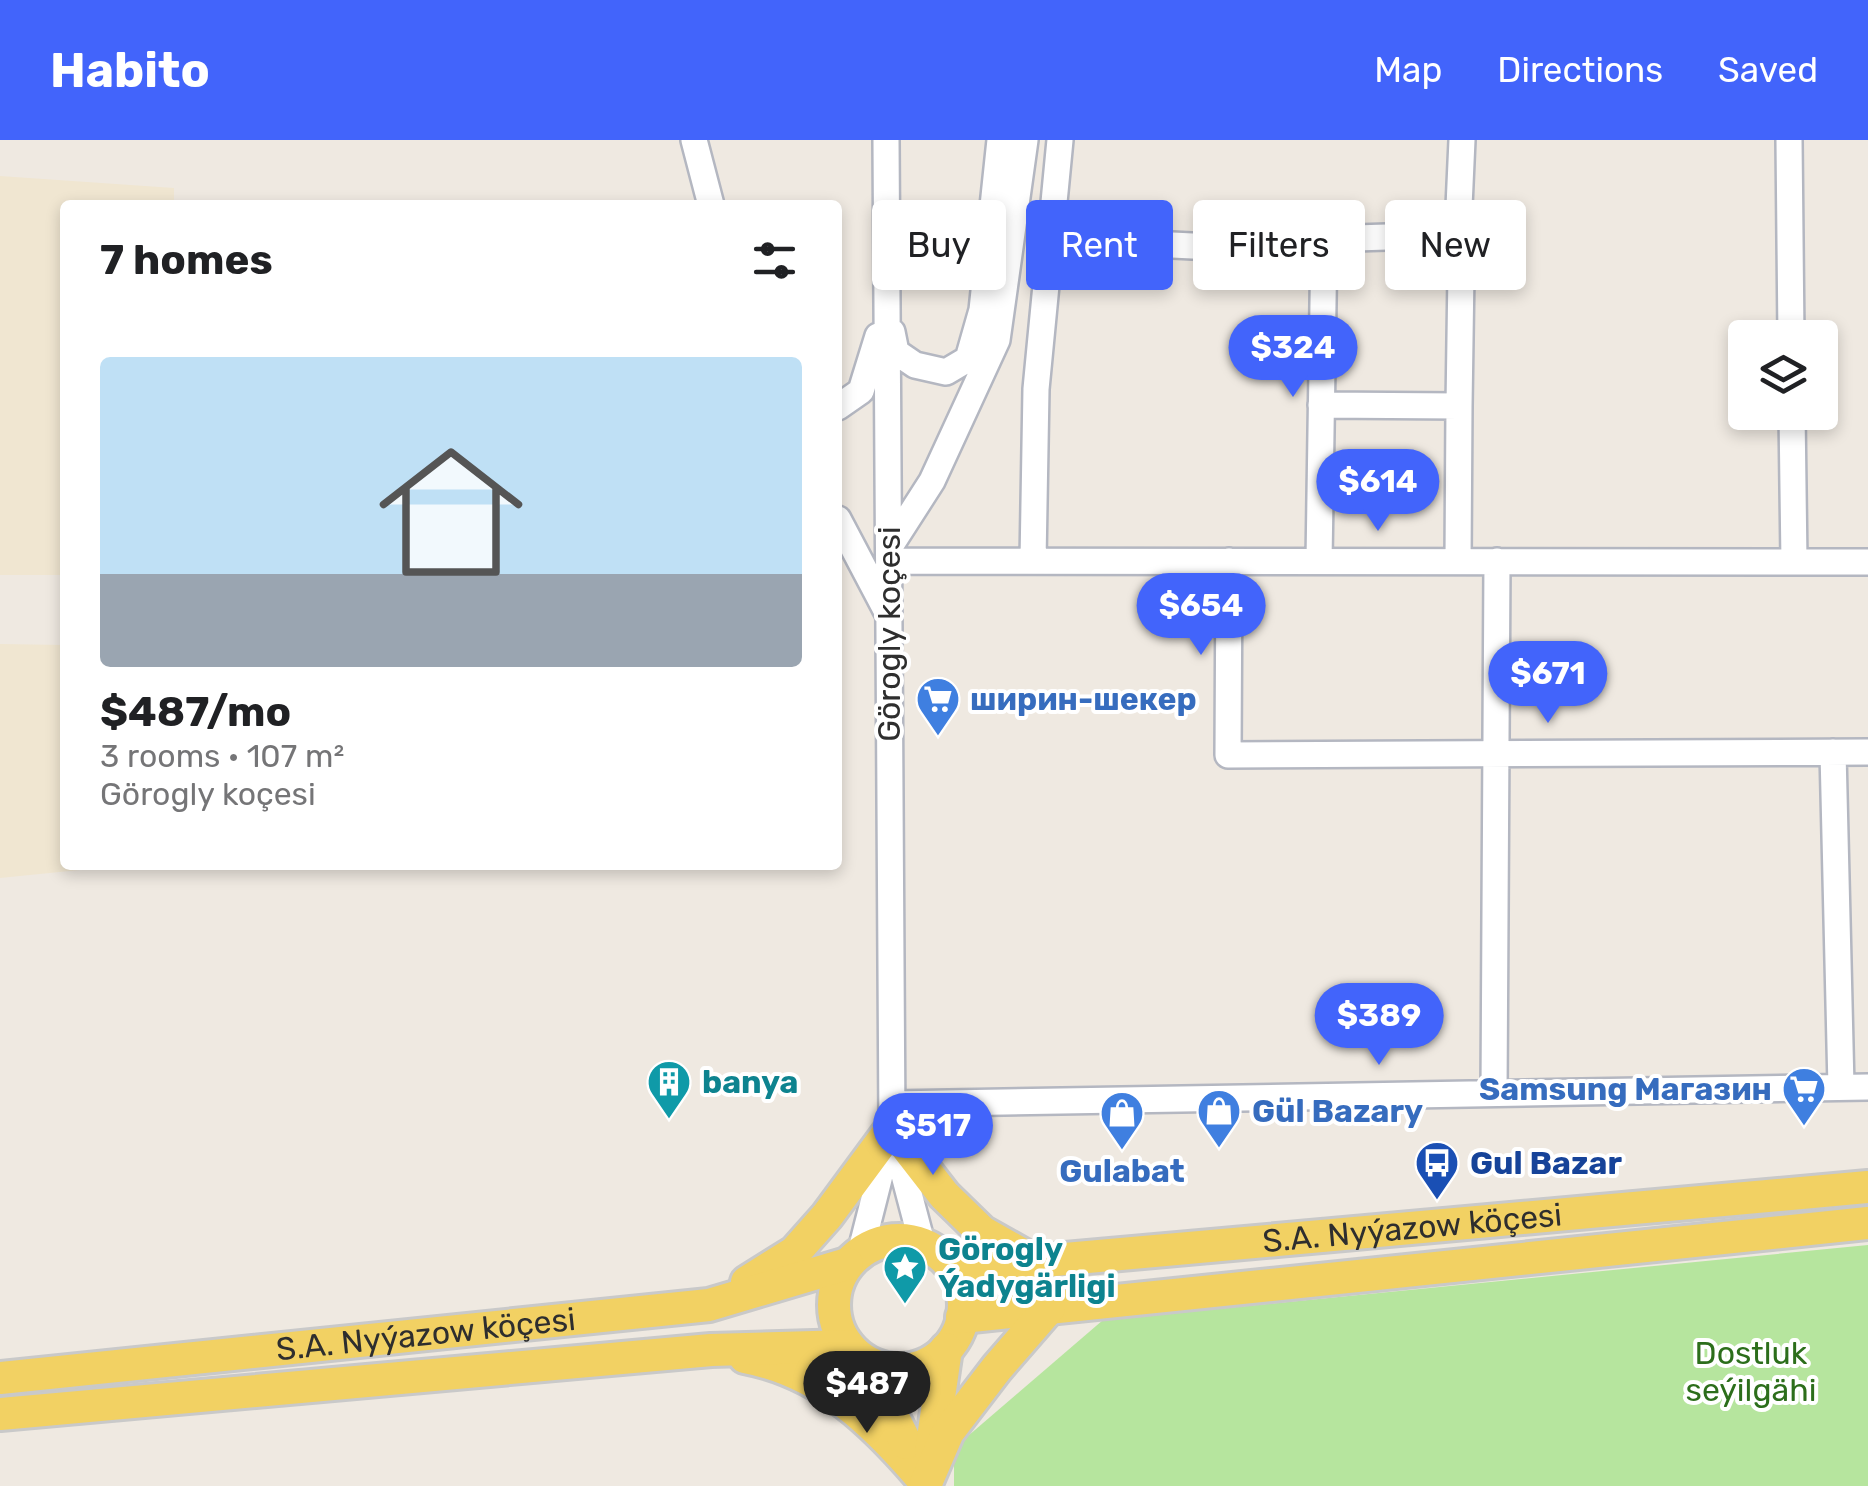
<!DOCTYPE html>
<meta charset="utf-8">
<style>
body{margin:0;font-family:Rubik,sans-serif;background:#f6f6f6;color:#202124;height:100vh;display:flex;flex-direction:column;font-size:38px;white-space:nowrap}
*{box-sizing:border-box;margin:0}
p{font-size:32px;color:#757577}
.icon{flex:none;width:55px;height:55px;fill:none;stroke:currentColor;stroke-width:2;stroke-linecap:round;stroke-linejoin:round}
.map{position:relative;flex:1;overflow:hidden}
.side{position:absolute;left:60px;top:60px;width:782px;height:670px;display:flex;flex-direction:column;background:#fff;border-radius:10px;box-shadow:0 5px 15px #0003}
.side>*{flex:none}
.top-card{position:absolute;left:872px;top:60px;width:845px;height:90px;display:flex;gap:20px}
.controls{position:absolute;left:1728px;top:180px;display:grid;gap:20px}
.controls a{display:grid;place-items:center;width:110px;height:110px;border-radius:10px;background:#fff;box-shadow:0 5px 15px #0003;font-size:50px}
.price{position:absolute;translate:-50% -85px;padding:0 22px;border-radius:35px;background:#4264fb;color:#fff;font-size:32px;line-height:65px;filter:drop-shadow(0 2px 5px #0008)}
.price::after{content:'';position:absolute;left:50%;top:60px;width:30px;height:22px;margin-left:-15px;background:inherit;clip-path:polygon(0 0,100% 0,50% 100%)}
.price.current{background:#222;color:#fff}
ul{padding:0;list-style:none}
li{display:grid;align-content:center;gap:20px;height:530px;padding:0 40px}
li span{display:grid;place-items:center;height:310px;border-radius:10px;color:#555}
li>.icon{margin-inline-start:auto}
span .icon{width:180px;height:180px;fill:#fffc;stroke-width:1}
li b{font-size:42px}
h2{display:flex;justify-content:space-between;align-items:center;height:120px;padding:0 40px;font-size:42px}
.chip{padding:0 35px;border-radius:10px;background:#fff;box-shadow:0 5px 15px #0003;font-size:35px;line-height:90px}
.chip.current{background:#4264fb;color:#fff}
header{display:flex;align-items:center;gap:60px;box-sizing:border-box;height:140px;padding:0 50px;background:#4264fb;color:#fff}
header strong{font-size:48px}
nav{display:flex;gap:55px;margin-inline-start:auto;font-size:35px}
.map>svg:first-child{display:block}
.education{fill:#f0e6d1}
.green{fill:#b6e59e}
.lines{fill:none;stroke-linecap:round;stroke-linejoin:round}
.minor-casing{stroke:#b4b7c1;stroke-width:30}
.major-casing{stroke:#c9c9c9;stroke-width:38}
.minor{stroke:#fff;stroke-width:25}
.major{stroke:#f2d163;stroke-width:32}
.labels{text-anchor:middle;dominant-baseline:central;stroke-width:8;stroke-linejoin:round;paint-order:stroke}
.street-label{font-size:32px;fill:#2e2e2e;stroke:#fff}
.shop-label{font-size:32px;font-weight:bold;fill:#366cbe;stroke:#fff;text-anchor:start}
.culture-label{font-size:32px;font-weight:bold;fill:#0d838f;stroke:#fff;text-anchor:start}
.transit-label{font-size:32px;font-weight:bold;fill:#164399;stroke:#fff;text-anchor:start}
.park-label{font-size:32px;fill:#2c6e1b;stroke:#fff}
</style>
<header>
<strong>Habito</strong>
<nav><a>Map</a><a>Directions</a><a>Saved</a></nav>
</header>
<div class="map">
<svg width="1868" height="1346" viewBox="0 0 1868 1346">
<rect width="100%" height="100%" fill="#efe9e1"/>
<path class="education" d="M0,36l174,12v17h-109v370h-65z
M0,504l65,1v220h64l-129,13z"/>
<path class="green" d="M1868,1105v241h-914v-38l149,-128z"/>
<g class="lines">
<defs>
<path id="minor" d="M694,0l17,65
M1789,0l2,198
M1443,95l18,37 -2,134
M1053,99l219,11 52,-11 126,-4 8,-6 4,-89
M892,192l4,20 19,13 31,7 22,-13 14,-49 18,-170
M1321,265l138,1 -1,155
M838,267l23,-16 17,-55
M1792,272l2,150
M838,379l49,93
M889,408l43,-67 65,-141 28,-200
M889,421l979,1
M1033,421l3,-172 24,-249
M1229,421l-1,194 640,-3
M1319,421l5,-322
M1833,612l8,335
M1494,953l3,-532
M892,964l976,-17
M894,997l28,106
M861,1110l31,-122 -6,-988"/>
<g id="major">
<circle cx="899" cy="1165" r="65"/>
<path id="s1" d="M954,1129l914,-82"/>
<path d="M747,1142l48,-30 32,-36 65,-88 52,67 38,37 55,31"/>
<path d="M962,1177l906,-94"/>
<path d="M745,1217c79,15 131,67 181,126"/>
<path d="M864,1221l42,82"/>
<path id="s2" d="M0,1238l709,-73 138,-41"/>
<path d="M0,1274l711,-64 137,-4"/>
<path d="M931,1312l15,-103"/>
<path d="M926,1343l22,-51 49,-64 52,-60"/>
</g>
</defs>
<use href="#minor" class="minor-casing"/>
<use href="#major" class="major-casing"/>
<use href="#minor" class="minor"/>
<use href="#major" class="major"/>
</g>
<defs>
<symbol id="supermarket-pin" viewBox="-11 -11 22 30"><path d="M0 17L-7.5 6A9.5 9.5 0 1 1 7.5 6Z" fill="#3f7fe0" stroke="#fff"/><path d="M-6-5.5h2.5l.6 2H6L4.5 2H-2.5L-4.4-4H-6ZM-1.5 3.2a1.3 1.3 0 1 0 .1 0ZM3 3.2a1.3 1.3 0 1 0 .1 0Z" fill="#fff"/></symbol>
<symbol id="building-pin" viewBox="-11 -11 22 30"><path d="M0 17L-7.5 6A9.5 9.5 0 1 1 7.5 6Z" fill="#0f9aa8" stroke="#fff"/><path d="M-4-6H4V6H1V3H-1V6H-4ZM-2.5-4.3h1.7v1.8h-1.7ZM.8-4.3h1.7v1.8H.8ZM-2.5-1h1.7V.8h-1.7ZM.8-1h1.7V.8H.8Z" fill="#fff"/></symbol>
<symbol id="shop-pin" viewBox="-11 -11 22 30"><path d="M0 17L-7.5 6A9.5 9.5 0 1 1 7.5 6Z" fill="#3f7fe0" stroke="#fff"/><path d="M-5-2.5h2.3a2.7 3.5 0 0 1 5.4 0H5L5.5 6h-11ZM-1.5-2.5h3a1.5 2.3 0 0 0-3 0Z" fill="#fff"/></symbol>
<symbol id="bus-pin" viewBox="-11 -11 22 30"><path d="M0 17L-7.5 6A9.5 9.5 0 1 1 7.5 6Z" fill="#1a4fb4" stroke="#fff"/><path d="M-5-6H5V4H4V6H2V4H-2V6H-4V4H-5ZM-3.5-4V0h7V-4ZM-3.5 1.2v1.5H-2V1.2ZM2 1.2v1.5H3.5V1.2Z" fill="#fff"/></symbol>
<symbol id="sight-pin" viewBox="-11 -11 22 30"><path d="M0 17L-7.5 6A9.5 9.5 0 1 1 7.5 6Z" fill="#0f9aa8" stroke="#fff"/><path d="M0-6L1.8-2.2L6-1.7L2.9 1.2L3.7 5.4L0 3.3L-3.7 5.4L-2.9 1.2L-6-1.7L-1.8-2.2Z" fill="#fff"/></symbol>
</defs>
<g fill-rule="evenodd">
<use href="#supermarket-pin" x="913" y="534" width="50" height="68"/>
<use href="#building-pin" x="644" y="917" width="50" height="68"/>
<use href="#supermarket-pin" x="1779" y="924" width="50" height="68"/>
<use href="#shop-pin" x="1194" y="946" width="50" height="68"/>
<use href="#shop-pin" x="1097" y="948" width="50" height="68"/>
<use href="#bus-pin" x="1412" y="998" width="50" height="68"/>
<use href="#sight-pin" x="880" y="1102" width="50" height="68"/>
</g>
<g class="labels">
<g class="street-label">
<text transform="translate(889 494) rotate(-90)">Görogly koçesi</text>
<text stroke="none"><textPath href="#s1" startOffset="460">S.A. Nyýazow köçesi</textPath></text>
<text stroke="none"><textPath href="#s2" startOffset="428">S.A. Nyýazow köçesi</textPath></text>
</g>
<g class="shop-label">
<text x="970" y="559">ширин-шекер</text>
<text x="1772" y="949" text-anchor="end">Samsung Магазин</text>
<text x="1252" y="971">Gül Bazary</text>
<text x="1122" y="1031" text-anchor="middle">Gulabat</text>
</g>
<g class="culture-label">
<text x="702" y="942">banya</text>
<text x="938" y="1109">Görogly<tspan x="938" dy="37">Ýadygärligi</tspan></text>
</g>
<g class="transit-label">
<text x="1470" y="1023">Gul Bazar</text>
</g>
<g class="park-label">
<text x="1751" y="1213">Dostluk<tspan x="1751" dy="37">seýilgähi</tspan></text>
</g>
</g>
</svg>
<div class="controls">
<a><svg class="icon" aria-label="layers" viewBox="0 0 24 24"><path d="M12 4l9 5-9 5-9-5zM3 14l9 5 9-5"/></svg></a>
</div>
<b class="price" style="left:1293px;top:260px">$324</b>
<b class="price" style="left:1378px;top:394px">$614</b>
<b class="price" style="left:1201px;top:518px">$654</b>
<b class="price" style="left:1548px;top:586px">$671</b>
<b class="price" style="left:1379px;top:928px">$389</b>
<b class="price" style="left:933px;top:1038px">$517</b>
<b class="price current" style="left:867px;top:1296px">$487</b>
<div class="top-card">
<a class="chip">Buy</a>
<a class="chip current">Rent</a>
<a class="chip">Filters</a>
<a class="chip">New</a>
</div>
<section class="side">
<h2>7 homes<svg class="icon" aria-label="filters" viewBox="0 0 24 24"><path d="M4 7h16M4 17h16"/><circle cx="9" cy="7" r="2"/><circle cx="15" cy="17" r="2"/></svg></h2>
<ul>
<li><span style="background:linear-gradient(#bfe0f5 70%,#9aa5b1 0)"><svg class="icon" aria-label="home" viewBox="0 0 24 24"><path d="M3 11l9-7 9 7M6 9v11h12V9"/></svg></span><div><b>$487/mo</b><p>3 rooms · 107 m²</p><p>Görogly koçesi</p></div></li>
</ul>
</section>
</div>
